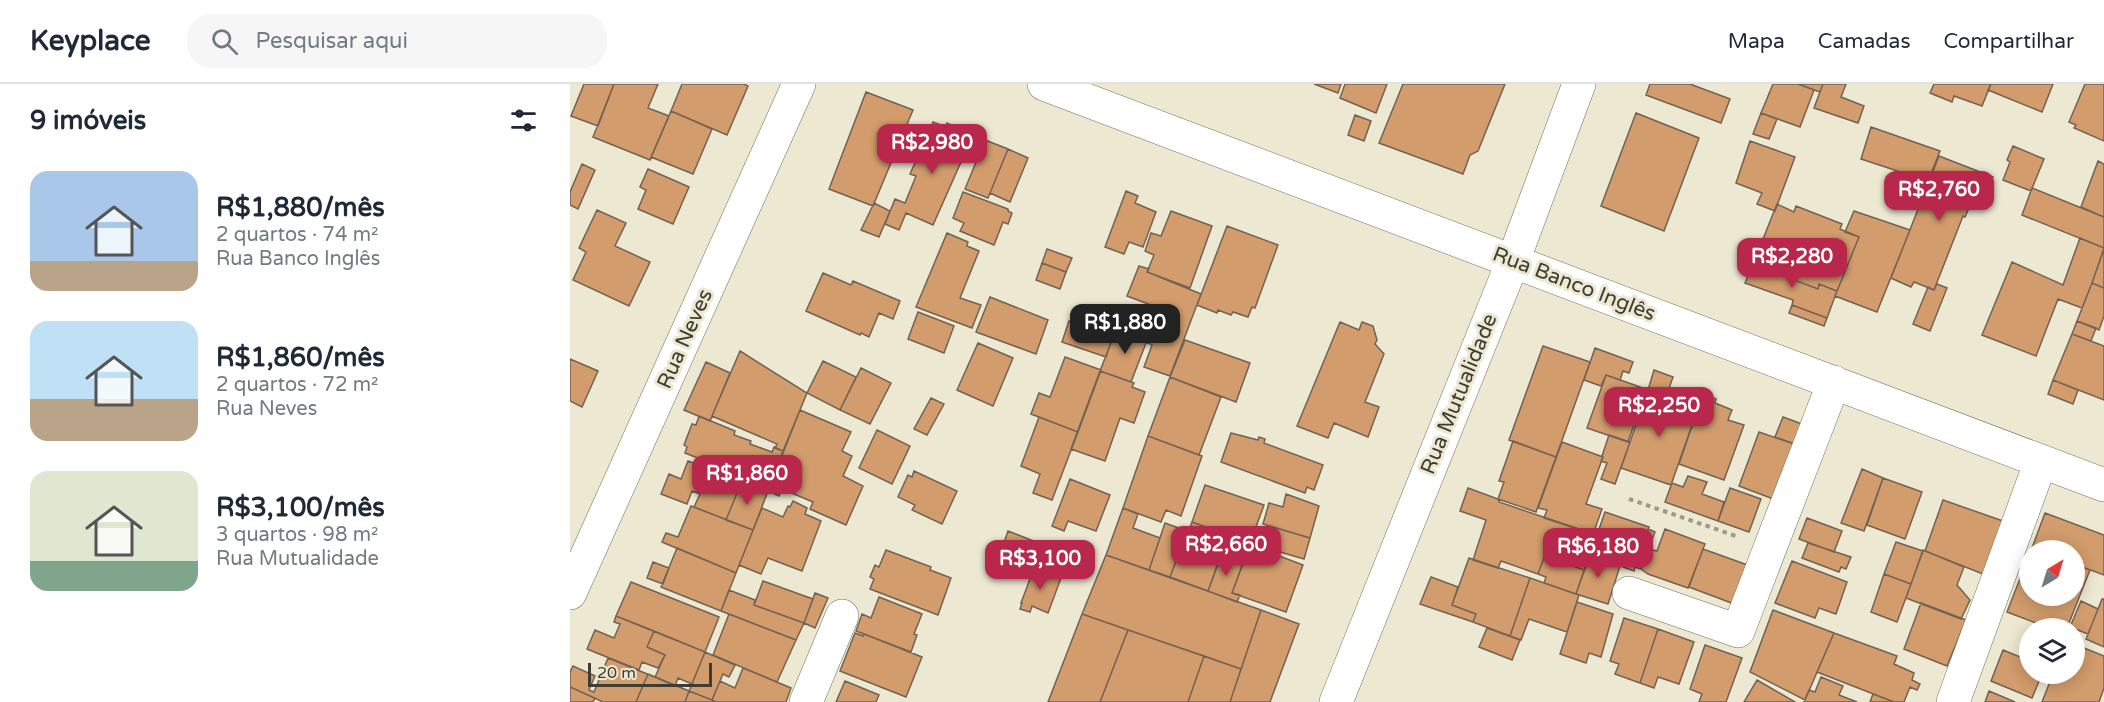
<!DOCTYPE html>
<html lang="pt">
<meta charset="utf-8">
<style>
body{margin:0;font-family:"Varela Round",sans-serif;background:#f6f6f7;color:#1f2937;height:100vh;display:flex;flex-direction:column;font-size:22px;white-space:nowrap}
*{box-sizing:border-box;margin:0}
p{font-size:20px;color:#747a83}
.icon{flex:none;width:33px;height:33px;fill:none;stroke:currentColor;stroke-width:2;stroke-linecap:round;stroke-linejoin:round}
.map{position:relative;flex:1;overflow:hidden}
.details{display:flex;flex-direction:column;background:#fff;width:570px}
.details>*{flex:none}
.needle{width:39px;rotate:38deg}
.controls{position:absolute;left:1449px;top:456px;display:grid;gap:12px}
.controls a{display:grid;place-items:center;width:66px;height:66px;border-radius:50%;background:#fff;box-shadow:0 3px 15px #0003;font-size:30px}
.scale{position:absolute;left:18px;bottom:15px;width:124px;box-sizing:border-box;padding-left:6px;border:3px solid #3e3c33;border-top:0;font-size:16px;line-height:21px;white-space:nowrap;color:#3e3c33;-webkit-text-stroke:4px #ece8d1;paint-order:stroke}
.price{position:absolute;translate:-50% -51px;padding:0 14px;border-radius:12px;background:#b9284c;color:#fff;font-size:20px;line-height:39px;filter:drop-shadow(0 2px 3px #0008)}
.price::after{content:'';position:absolute;left:50%;top:36px;width:18px;height:14px;margin-left:-9px;background:inherit;clip-path:polygon(0 0,100% 0,50% 100%)}
.price.active{background:#222;color:#fff}
ul{padding:0;list-style:none}
li{display:flex;align-items:center;gap:18px;height:150px;padding:0 30px}
li span{display:grid;place-items:center;flex:none;width:168px;height:120px;border-radius:18px;color:#555}
li>.icon{margin-inline-start:auto}
span .icon{width:72px;height:72px;fill:#fffc;stroke-width:1}
li b{font-size:26px}
h2{display:flex;justify-content:space-between;align-items:center;height:72px;padding:0 30px;font-size:26px}
header{display:flex;align-items:center;gap:36px;box-sizing:border-box;height:84px;padding:0 30px;background:#fff;border-bottom:2px solid #e0e1e3}
header strong{font-size:28px}
nav{display:flex;gap:33px;margin-inline-start:auto;font-size:21px}
.search{width:420px;height:54px;background:#f6f6f7;display:flex;align-items:center;gap:15px;box-sizing:border-box;padding:0 21px;border-radius:24px;color:#747a83;font-size:22px}
main{display:flex;flex:1;min-height:0}
.map>svg:first-child{display:block}
.building{fill:#d29c6c;stroke:#736254;stroke-width:1.5}
.lines{fill:none;stroke-linecap:round;stroke-linejoin:round}
.minor-casing{stroke:#74705c;stroke-width:34}
.path{stroke:#9d9a89;stroke-width:4;stroke-dasharray:4.5 4.5;stroke-linecap:butt}
.minor{stroke:#fff;stroke-width:33}
.labels{text-anchor:middle;dominant-baseline:central;stroke-width:6;stroke-linejoin:round;paint-order:stroke}
.street-label{font-size:21px;fill:#3e3c33;stroke:#ece8d1}
</style>
<header>
<strong>Keyplace</strong>
<div class="search"><svg class="icon" aria-label="search" viewBox="0 0 24 24"><circle cx="10" cy="10" r="6"/><path d="M15 15l6 6"/></svg>Pesquisar aqui</div>
<nav><a>Mapa</a><a>Camadas</a><a>Compartilhar</a></nav>
</header>
<main>
<section class="details">
<h2>9 imóveis<svg class="icon" aria-label="filters" viewBox="0 0 24 24"><path d="M4 7h16M4 17h16"/><circle cx="9" cy="7" r="2"/><circle cx="15" cy="17" r="2"/></svg></h2>
<ul>
<li><span style="background:linear-gradient(#a9c7e8 75%,#b9a48a 0)"><svg class="icon" aria-label="home" viewBox="0 0 24 24"><path d="M3 11l9-7 9 7M6 9v11h12V9"/></svg></span><div><b>R$1,880/mês</b><p>2 quartos · 74 m²</p><p>Rua Banco Inglês</p></div></li>
<li><span style="background:linear-gradient(#bfe0f5 65%,#b9a48a 0)"><svg class="icon" aria-label="home" viewBox="0 0 24 24"><path d="M3 11l9-7 9 7M6 9v11h12V9"/></svg></span><div><b>R$1,860/mês</b><p>2 quartos · 72 m²</p><p>Rua Neves</p></div></li>
<li><span style="background:linear-gradient(#dfe7d0 75%,#7fa58c 0)"><svg class="icon" aria-label="home" viewBox="0 0 24 24"><path d="M3 11l9-7 9 7M6 9v11h12V9"/></svg></span><div><b>R$3,100/mês</b><p>3 quartos · 98 m²</p><p>Rua Mutualidade</p></div></li>
</ul>
</section>
<div class="map">
<svg width="1534" height="618" viewBox="0 0 1534 618">
<rect width="100%" height="100%" fill="#ece8d1"/>
<path class="building" d="M14,0h30l-16,42 -27,-10z
M44,0h44l-10,24 21,8 -19,44 -57,-23z
M112,0h62l4,2 -21,49 -56,-24z
M744,0h27l-3,9z
M775,0h42l-11,29 -36,-15z
M833,0h102l-27,67 -8,4 -7,19 -84,-31z
M1080,0h40l40,15 -9,24 -75,-28z
M1203,0h25l16,6 -14,37 -39,-14z
M1228,0h25l-3,8z
M1253,0h23l-5,13 23,9 -6,17 -44,-15z
M1364,0h57l-9,22 -28,-10 -2,6 -22,-9z
M1421,0h62l-11,28 -54,-22z
M1515,0h19v57l-30,-13 2,-3 -7,-3z
M296,8l47,18 -40,96 -44,-17z
M101,27l41,18 -19,45 -42,-17z
M1066,29l63,25 -35,93 -63,-25z
M1191,29l16,6 -8,20 -16,-5z
M785,31l16,6 -7,20 -16,-6z
M363,38l13,5 1,-4 26,12 -40,90 -27,-12 -7,17 -14,-6 10,-25 10,4 11,-27 -6,-2z
M1301,43l69,24 -12,30 -67,-22z
M415,56l23,9 -20,49 -23,-9z
M1180,57l45,16 -20,54 -18,-7 5,-11 -26,-10z
M1443,62l31,13 -13,32 -28,-11 7,-18 -3,-2z
M438,65l20,9 -18,44 -20,-9z
M1369,72l54,21 -11,28 -10,-4 -7,16 -2,-1 -29,74 -20,-8 -3,5 -20,-9z
M1528,77l6,3v53l-23,-10z
M12,80l13,6 -17,39 -8,-4v-13z
M78,85l41,18 -16,37 -35,-15 8,-19 -6,-3z
M1462,104l72,29v31l-82,-33z
M556,107l12,5 -3,7 21,9 -13,35 -14,-5 -5,12 -19,-7z
M393,108l45,17v2l4,2 -4,11 -5,-2 -9,23 -34,-14 4,-8 -11,-5z
M304,119l16,8 -11,26 -18,-7z
M1207,120l17,8 2,-6 46,18 -2,5 19,8 -22,54 -18,-7 -1,5 -47,-18 2,-5 -18,-7z
M27,126l29,13 -11,23 35,16 -21,44 -56,-26 13,-28 -7,-4z
M601,127l41,15 -22,62 -43,-16 7,-17 -9,-4 6,-18 10,3z
M1284,127l56,19 -33,82 -42,-16 24,-59 -14,-5z
M657,142l51,19 -23,63 -3,-1 -4,10 -15,-5 -2,3 -13,-5 -1,3 -20,-8z
M377,149l21,9 -1,4 12,5 -19,47 21,7 -9,23 -56,-21z
M1510,154l24,10 -12,35 -10,25 -24,-9 -22,57 -54,-21 30,-73 51,23z
M477,165l25,9 -6,14 -24,-9z
M1534,165v39l-12,-5z
M1185,175l18,7 -2,5 47,18 1,-5 18,7 -10,27 -35,-13 1,-5 -48,-17z
M472,179l24,9 -6,17 -24,-9z
M569,182l10,3 -2,3 54,22 -31,82 -26,-9 8,-22 -6,-3 13,-34 -32,-12z
M253,189l28,12 2,-4 47,20 -7,18 -14,-6 -10,24 -8,-4 -1,2 -54,-24z
M1522,199l12,5v28l-5,14 -22,-9z
M1367,200l10,4 -17,43 -17,-7 15,-37 6,3z
M420,213l58,23 -12,34 -60,-22z
M1222,221l35,13 -3,8 -35,-13z
M348,228l36,14 -10,27 -36,-14z
M499,237l44,15 -7,21 -44,-15z
M1507,237l19,7 -5,13 -19,-7z
M770,238l19,8 3,-8 11,4 4,14 -2,4 9,10 -19,48 14,5 -11,30 -34,-14 -6,15 -31,-12z
M568,242l13,4 -20,52 -31,-11 14,-36 18,7z
M1502,250l32,12v54l-51,-20z
M615,256l65,23 -14,39 -66,-25z
M408,259l35,15 -20,48 -36,-16z
M973,262l47,16 -34,95 -47,-17z
M1025,264l38,14 -4,11 -6,-2 -3,9 -14,-5 -5,11 -17,-6z
M170,267l67,42 -24,58 -8,-3 2,-4 -65,-28z
M495,273l36,13 -23,62 -47,-18 8,-21 11,4z
M0,275l28,12 -16,36 -12,-6z
M253,277l33,16 -16,33 -33,-17z
M136,278l24,11 -20,48 -26,-11z
M291,284l30,15 -21,41 -30,-14z
M1084,286l19,7 -7,20 -18,-7z
M530,287l34,12 -2,4 13,5 -11,31 -14,-5 -15,43 -34,-12z
M1036,291l40,14 -18,53 -41,-14z
M600,293l51,20 -22,58 -51,-19z
M1483,296l25,10 -5,14 -25,-10z
M1078,306l50,18 -27,77 -50,-17z
M1133,310l13,5 -1,4 17,7 -4,10 16,5 -20,55 -45,-16z
M361,314l13,6 -17,31 -13,-6z
M230,326l51,22 -9,19 10,5 -9,20 20,10 -17,39 -36,-16 3,-7 -31,-13 -3,7 -11,-5z
M129,332l36,15 -1,4 17,6 -1,3 22,8 2,-5 9,4 -15,40 -32,-12 2,-5 -53,-21 2,-6 -3,-2 8,-21 4,1z
M469,333l39,15 -26,68 -19,-7 7,-19 -19,-8z
M1213,333l19,7 -7,20 -20,-7z
M307,346l33,16 -18,38 -33,-16z
M1189,348l38,13 -21,55 -37,-14z
M661,349l27,7 1,-3 6,2 -1,4 59,22 -9,25 -7,-3 -2,6 -84,-31z
M1039,351l21,7 -15,42 -14,-5 6,-16 -6,-2 2,-4 -1,-1z
M578,352l54,20 -21,60 -15,-6 -5,12 -38,-14z
M943,357l43,16 -20,55 -38,-13 6,-17 -5,-1z
M992,358l41,15 -17,47 16,5 -9,25 -49,-16 3,-8 -9,-2z
M118,377l80,30 -15,39 -59,-23 6,-13 -8,-3 -5,13 -26,-10 8,-20 12,5z
M1292,385l21,9 -19,53 -23,-8z
M344,387l43,20 -15,33 -30,-14 3,-5 -17,-8 10,-22 4,2z
M1118,392l19,6 -5,12 22,8 -6,19 -53,-19 7,-19 11,4z
M1313,394l39,14 -17,47 -38,-14z
M500,395l40,16 -14,36 -28,-10 -4,10 -12,-5z
M172,397l26,10 -15,39 -27,-10z
M635,401l59,20 -14,38 -58,-21z
M898,404l30,11 1,3 98,33 -13,35 -31,-11 8,-23 -8,-3 -15,41 -37,-13 -3,7 -25,-8 13,-40 -26,-9z
M1160,404l31,11 -12,33 -31,-11z
M716,410l33,12 -9,32 -47,-14 6,-21 14,4z
M1373,416l60,21 -20,53 -58,-23z
M223,417l14,7 -2,6 16,7 -19,50 -34,-13 -7,16 -22,-9 23,-57 21,9 5,-11 2,1z
M121,422l62,24 -17,43 -74,-31 4,-9 12,4z
M553,424l15,6 -5,14 27,10 -11,32 -43,-15z
M1035,428l44,15 -1,2 7,3 -14,37 -6,-2 -1,4 -38,-14 1,-3 -6,-2z
M1475,429l59,22v40l-30,-11v-14h-36l-6,-2z
M1237,434l35,13 -8,21 -35,-13z
M622,438l36,13 -8,24 -36,-14z
M595,439l22,8 -17,46 -21,-7z
M699,442l41,12 -6,21 -41,-12z
M1095,445l40,15 -17,44 -40,-14 -7,-5 8,-20 8,2z
M438,447l28,11 -8,22 -28,-10z
M983,449l8,3 -8,23 31,11 -8,24 -32,-11 2,-6 -8,-3z
M1326,458l27,9 -12,33 -27,-10z
M1238,459l43,14 -5,12 -5,-2 -2,5 -37,-14z
M680,461l53,20 -17,47 -54,-19z
M616,462l34,13 -12,32 -38,-14 8,-21 4,1z
M107,464l59,25 -15,38 -60,-24z
M1133,465l53,19 -14,39 -53,-20z
M316,466l45,17 -1,3 21,8 -13,37 -68,-26 4,-10 -4,-2 5,-12 4,2z
M1353,466l41,17 -7,18 13,15 -9,19 -55,-21z
M652,468l22,8 -12,33 8,2 -3,7 -29,-11z
M1021,468l6,2 -1,3 24,9 -12,38 -32,-10z
M1460,469v43h44v-32l16,6 -23,58h-18l-42,-16z
M536,471l155,55 -20,59 -159,-55z
M899,474l61,20 -20,58 -37,-14 3,-8 -24,-9z
M1222,477l55,21 -11,32 -17,-6 -4,10 -40,-15z
M83,478l16,6 -6,16 -16,-6z
M464,484l27,10 -13,35 -16,-7 -2,6 -10,-3 2,-6h-1z
M1314,490l27,10 -14,38 -26,-10z
M861,493l27,10 -6,18 24,9 -3,8 -53,-18z
M960,494l49,17 -12,37 -38,-13 -8,21 -11,-4z
M193,497l50,18 -9,24 -50,-18z
M61,498l88,35 -14,35 -89,-36z
M159,506l26,10 -1,5 50,18 -8,17 -75,-29z
M245,509l13,5 -13,30 -11,-5z
M309,513l43,17 -8,20 3,1 -6,17 -55,-21 6,-17 9,4z
M1532,515h2v48l-18,-8z
M1511,517l17,8 -10,25 -18,-7z
M1007,518l36,12 -12,43 -12,-4 -3,10 -26,-9z
M1351,519l45,17 -19,46 -43,-17z
M691,526l38,14 -29,78h-40z
M1203,526l61,23 -29,67 -55,-28z
M159,530l67,26 -19,42 -64,-27z
M512,530l46,16 -28,72h-52z
M46,532l38,15 -7,16 18,8 -7,13 -16,-6 -3,8 -52,-21 8,-19 19,8 6,-14 -6,-2z
M1054,534l34,11 -18,54 -25,-9 4,-10 -9,-3z
M917,544l33,12 -8,20 -33,-13z
M1088,545l36,13 -15,42 -21,-7 -4,11 -14,-5z
M558,546l76,26 -16,46h-88z
M84,547l51,21 -13,32 -14,-6 -3,8 -20,-9 10,-22 -18,-8z
M285,549l8,3 1,-2 58,23 -16,40 -66,-26z
M1264,549l63,23 -3,8 20,9 -2,7 8,4 -3,6 -7,-3 -6,15h-10l-77,-30z
M1504,560l30,12v32l-5,14h-57l11,-28h21z
M1135,561l37,13 -16,44h-27l3,-8 -12,-5z
M1433,566l27,11v13h12l-10,24 -41,-17z
M135,568l30,13 -6,12 -6,-3 -11,26 -23,-9z
M634,572l37,13 -11,33h-42z
M38,574l81,33 -4,11h-82l-33,-15v-15l3,-6 22,10 -6,14 5,2z
M173,584l48,20 -5,14h-70l-4,-2 8,-19 15,7z
M78,590l41,17 -4,11h-49z
M1251,593l22,9 -4,9 18,7h-53l5,-12 6,2z
M1187,596l38,22h-51z
M275,597l34,14 -3,7h-40z
M0,603l25,11 -2,4h-23z
M119,607l23,9 4,2h-31z
M1419,607l26,11h-30z
M1303,610l21,8h-24z"/>
<g class="lines">
<defs>
<path id="minor" d="M474,0l1060,401
M0,509l229,-509
M1059,509l109,38 96,-249
M236,618l36,-86
M766,618l177,-441 66,-177
M1383,618l88,-241"/>
</defs>
<use href="#minor" class="minor-casing"/>
<path class="path" d="M1059,415l107,37"/>
<use href="#minor" class="minor"/>
</g>
<g class="labels">
<g class="street-label">
<text transform="translate(1004 200) rotate(21)">Rua Banco Inglês</text>
<text transform="translate(115 255) rotate(-66)">Rua Neves</text>
<text transform="translate(889 310) rotate(-68)">Rua Mutualidade</text>
</g>
</g>
</svg>
<div class="controls">
<a><svg class="needle" viewBox="-14 -14 28 28"><path d="M0-13l5 13h-10z" fill="#e53935"/><path d="M0 13l5-13h-10z" fill="#747a83"/></svg></a>
<a><svg class="icon" aria-label="layers" viewBox="0 0 24 24"><path d="M12 4l9 5-9 5-9-5zM3 14l9 5 9-5"/></svg></a>
</div>
<div class="scale">20 m</div>
<b class="price" style="left:362px;top:91px">R$2,980</b>
<b class="price" style="left:1369px;top:138px">R$2,760</b>
<b class="price" style="left:1222px;top:205px">R$2,280</b>
<b class="price active" style="left:555px;top:271px">R$1,880</b>
<b class="price" style="left:1089px;top:354px">R$2,250</b>
<b class="price" style="left:177px;top:422px">R$1,860</b>
<b class="price" style="left:656px;top:493px">R$2,660</b>
<b class="price" style="left:1028px;top:495px">R$6,180</b>
<b class="price" style="left:470px;top:507px">R$3,100</b>
</div>
</main>
